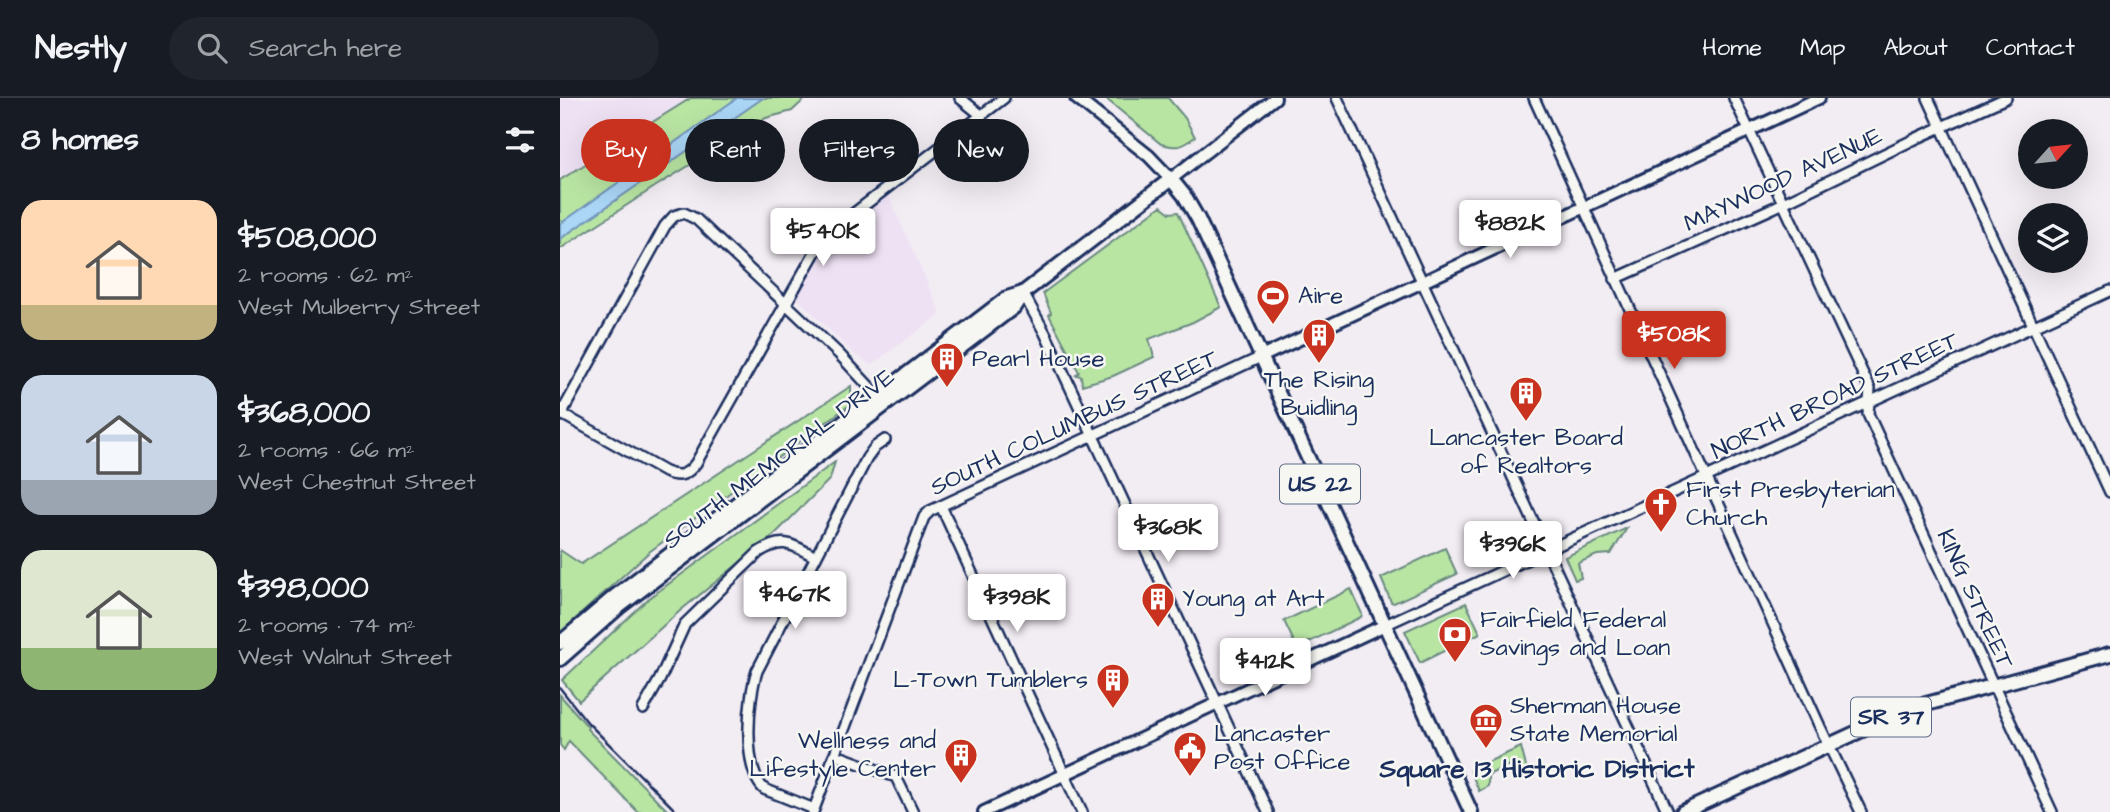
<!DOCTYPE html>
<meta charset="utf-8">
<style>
body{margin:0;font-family:"Architects Daughter",sans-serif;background:#20242c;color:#f1f3f6;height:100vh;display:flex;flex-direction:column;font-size:26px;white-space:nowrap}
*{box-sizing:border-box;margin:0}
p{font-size:23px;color:#9ea1a6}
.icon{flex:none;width:38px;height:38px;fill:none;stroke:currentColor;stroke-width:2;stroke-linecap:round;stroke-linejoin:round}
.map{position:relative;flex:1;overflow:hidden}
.details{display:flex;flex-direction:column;background:#171b24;width:560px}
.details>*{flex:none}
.top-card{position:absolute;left:21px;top:21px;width:665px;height:63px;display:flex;gap:14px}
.needle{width:46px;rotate:63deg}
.fabs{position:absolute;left:1458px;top:21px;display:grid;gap:14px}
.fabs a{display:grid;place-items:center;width:70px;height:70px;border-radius:50%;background:#171b24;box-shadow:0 7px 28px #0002;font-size:35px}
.price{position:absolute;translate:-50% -60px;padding:0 16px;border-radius:7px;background:#fff;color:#222;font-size:23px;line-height:46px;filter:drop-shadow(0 2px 4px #0008)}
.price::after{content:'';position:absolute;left:50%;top:42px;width:21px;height:16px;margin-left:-10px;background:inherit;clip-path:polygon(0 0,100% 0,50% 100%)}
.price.current{background:#c8321e;color:#fff}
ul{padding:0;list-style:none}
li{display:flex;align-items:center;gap:21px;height:175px;padding:0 21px}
li span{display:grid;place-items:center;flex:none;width:196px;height:140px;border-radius:21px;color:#555}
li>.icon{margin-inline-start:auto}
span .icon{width:84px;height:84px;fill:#fffc;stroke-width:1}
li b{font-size:30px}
h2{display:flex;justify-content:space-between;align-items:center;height:84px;padding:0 21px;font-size:30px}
.pill{padding:0 24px;border-radius:32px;background:#171b24;box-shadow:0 7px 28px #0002;font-size:24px;line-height:63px}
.pill.current{background:#c8321e;color:#fff}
header{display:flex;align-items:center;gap:42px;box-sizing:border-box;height:98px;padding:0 35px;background:#171b24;border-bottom:2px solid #363941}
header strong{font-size:33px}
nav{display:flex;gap:38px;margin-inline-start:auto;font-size:24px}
.search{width:490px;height:63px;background:#20242c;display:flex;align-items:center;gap:18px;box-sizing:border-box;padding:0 24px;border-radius:38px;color:#9ea1a6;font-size:26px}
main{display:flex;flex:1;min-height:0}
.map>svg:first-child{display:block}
.built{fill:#eee1f4}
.green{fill:#b9e5a3;stroke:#6a8a80;stroke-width:2}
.water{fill:#abd6f6;stroke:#7193b9;stroke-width:2}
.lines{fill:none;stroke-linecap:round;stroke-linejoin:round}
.minor-casing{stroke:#1b2f5e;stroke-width:14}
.major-casing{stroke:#1b2f5e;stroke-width:16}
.highway-casing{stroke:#1b2f5e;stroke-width:18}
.minor{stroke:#f6f6f2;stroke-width:9}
.major{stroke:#f6f6f2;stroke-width:10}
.highway{stroke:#f6f6f2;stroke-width:12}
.rail{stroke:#1b2f5e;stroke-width:2.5}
.labels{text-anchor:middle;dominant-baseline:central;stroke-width:5;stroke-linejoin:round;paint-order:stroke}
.shield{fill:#f6f6f2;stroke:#5d6b8a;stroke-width:2}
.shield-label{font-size:23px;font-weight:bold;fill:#1b2f5e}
.street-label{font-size:24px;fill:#1b2f5e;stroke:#f6f6f2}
.poi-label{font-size:24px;fill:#1b2f5e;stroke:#f6f6f2;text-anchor:start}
.neighbourhood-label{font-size:26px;font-weight:bold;fill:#1b2f5e;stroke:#f6f6f2}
</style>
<header>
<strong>Nestly</strong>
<div class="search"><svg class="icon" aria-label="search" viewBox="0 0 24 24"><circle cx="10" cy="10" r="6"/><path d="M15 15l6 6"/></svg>Search here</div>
<nav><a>Home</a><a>Map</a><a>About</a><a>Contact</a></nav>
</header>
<main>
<section class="details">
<h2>8 homes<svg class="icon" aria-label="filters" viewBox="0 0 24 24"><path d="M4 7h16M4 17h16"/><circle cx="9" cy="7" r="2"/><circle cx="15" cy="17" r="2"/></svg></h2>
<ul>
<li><span style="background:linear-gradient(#ffd9b3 75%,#c2b280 0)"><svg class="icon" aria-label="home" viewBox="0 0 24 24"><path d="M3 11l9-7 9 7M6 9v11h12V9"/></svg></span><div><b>$508,000</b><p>2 rooms · 62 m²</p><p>West Mulberry Street</p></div></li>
<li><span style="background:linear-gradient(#c9d6e8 75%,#9aa5b1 0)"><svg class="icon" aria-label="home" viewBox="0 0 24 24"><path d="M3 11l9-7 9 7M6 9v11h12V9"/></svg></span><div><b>$368,000</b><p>2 rooms · 66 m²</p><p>West Chestnut Street</p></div></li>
<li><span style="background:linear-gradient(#dfe7d0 70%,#8fb573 0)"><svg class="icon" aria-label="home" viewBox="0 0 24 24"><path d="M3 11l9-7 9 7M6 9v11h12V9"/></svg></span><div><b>$398,000</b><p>2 rooms · 74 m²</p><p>West Walnut Street</p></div></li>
</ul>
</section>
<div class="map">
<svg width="1550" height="714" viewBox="0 0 1550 714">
<rect width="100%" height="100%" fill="#f2ecf3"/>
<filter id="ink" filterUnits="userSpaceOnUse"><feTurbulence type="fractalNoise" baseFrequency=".0143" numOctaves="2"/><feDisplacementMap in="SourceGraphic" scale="14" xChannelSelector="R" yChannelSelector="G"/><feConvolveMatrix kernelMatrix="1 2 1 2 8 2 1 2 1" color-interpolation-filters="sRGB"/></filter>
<g filter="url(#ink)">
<path class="built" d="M0,0h167l-167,119z
M328,97l53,119 -70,51 -18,-12 -57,-56 20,-37 52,-52z"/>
<path class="green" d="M131,0h115l-14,13 -26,7 -113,70 -93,61v-69z
M545,0h63l17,20 10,19c-15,11 -18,11 -34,7z
M601,108l9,7 8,-1 43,95 -28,15 -44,17 5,18 -41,19 -31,9 -1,-9 -5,-1 3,-3 -30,-57 2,-2 -8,-20z
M291,288v18l-202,148 -89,81v-83l21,14z
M275,364l-5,17 -56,56 -93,75 -102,91 -17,-21 86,-81z
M1067,430l-16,26 -14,1 -19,8 3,15 -6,2 -10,-23z
M885,450l12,26 -63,29 -3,-1 -10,-24z
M791,491l11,25 -1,3 -64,31 -13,-27z
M906,505l14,30 -60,30 -15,-32z
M0,597l28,32 -1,2 82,83h-31l-69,-71 -5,9 -4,-5z
M961,649l8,31 -4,2 -7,-13 -5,2 -4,-4 -21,10v11l-9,5 -9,-21z"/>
<path class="water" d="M177,0h26l-203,141v-15z"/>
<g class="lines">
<defs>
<path id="minor" d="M400,0l21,17
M777,0l331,714
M974,0l287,631 40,83
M1174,0l136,291 -2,25 184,398
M1368,0l182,394
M1055,181l158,-71 142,-69 91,-41
M463,195l22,40 223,479
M0,315l105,59c15,6 22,3 31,-9l123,-218 17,-18 168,-129
M0,318l105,-190 9,-10 10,-3 12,6 143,135 39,42
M381,408l141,306
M825,527l725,-334
M83,611l17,-30 25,-55 74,-72c25,-16 33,-7 57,5
M276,657l60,22 17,35
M254,711l-50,-20c-22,-21 -16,-91 -7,-118l110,-213 8,-11 10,-7
M253,714l111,-295 6,-6 331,-154"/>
<path id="major" d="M516,0l73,58 22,23 104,-81
M701,259l558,-259
M424,714l401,-187"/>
<path id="highway" d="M0,545l54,-46 393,-299 16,-5 148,-114 13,16 14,24 273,593
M0,561l60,-53 394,-299 9,-14
M1123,714l225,-103 202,-55"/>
</defs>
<use href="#minor" class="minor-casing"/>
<use href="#major" class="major-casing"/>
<use href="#highway" class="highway-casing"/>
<use href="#minor" class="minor"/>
<use href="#major" class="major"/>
<use href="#highway" class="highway"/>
<path class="rail" d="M0,590l28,35 89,89"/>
</g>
</g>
<defs>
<symbol id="stadium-pin" viewBox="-11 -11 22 30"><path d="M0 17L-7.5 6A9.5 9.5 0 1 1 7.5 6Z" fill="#c8321e" stroke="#f6f6f2"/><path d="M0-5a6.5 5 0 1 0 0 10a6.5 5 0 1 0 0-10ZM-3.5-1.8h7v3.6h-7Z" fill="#fff"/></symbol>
<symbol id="building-pin" viewBox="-11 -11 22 30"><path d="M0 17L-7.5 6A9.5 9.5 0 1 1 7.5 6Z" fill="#c8321e" stroke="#f6f6f2"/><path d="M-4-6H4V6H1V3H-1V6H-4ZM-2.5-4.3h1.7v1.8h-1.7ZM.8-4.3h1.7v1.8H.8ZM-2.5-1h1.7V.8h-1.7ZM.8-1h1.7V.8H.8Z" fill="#fff"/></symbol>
<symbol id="church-pin" viewBox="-11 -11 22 30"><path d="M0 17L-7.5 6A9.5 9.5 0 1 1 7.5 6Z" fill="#c8321e" stroke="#f6f6f2"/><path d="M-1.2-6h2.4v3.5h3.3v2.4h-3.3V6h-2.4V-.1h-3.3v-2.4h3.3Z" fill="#fff"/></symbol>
<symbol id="bank-pin" viewBox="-11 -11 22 30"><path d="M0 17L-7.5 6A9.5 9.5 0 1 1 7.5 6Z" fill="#c8321e" stroke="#f6f6f2"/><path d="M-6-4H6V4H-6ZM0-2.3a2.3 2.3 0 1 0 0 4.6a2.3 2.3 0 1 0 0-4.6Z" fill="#fff"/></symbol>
<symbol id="museum-pin" viewBox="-11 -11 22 30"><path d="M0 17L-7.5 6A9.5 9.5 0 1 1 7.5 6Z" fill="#c8321e" stroke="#f6f6f2"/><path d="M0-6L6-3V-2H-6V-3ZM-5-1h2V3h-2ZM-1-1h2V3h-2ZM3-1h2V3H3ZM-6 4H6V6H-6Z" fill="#fff"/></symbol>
<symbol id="civic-pin" viewBox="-11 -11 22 30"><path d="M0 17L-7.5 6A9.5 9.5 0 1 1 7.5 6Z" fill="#c8321e" stroke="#f6f6f2"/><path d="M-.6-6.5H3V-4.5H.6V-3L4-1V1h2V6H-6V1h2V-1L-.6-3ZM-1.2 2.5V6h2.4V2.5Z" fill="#fff"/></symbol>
</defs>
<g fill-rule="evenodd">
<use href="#stadium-pin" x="694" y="179" width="38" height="52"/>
<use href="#building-pin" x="740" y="218" width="38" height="52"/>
<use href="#building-pin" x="368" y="242" width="38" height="52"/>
<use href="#building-pin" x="947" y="276" width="38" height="52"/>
<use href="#church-pin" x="1082" y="387" width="38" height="52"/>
<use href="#building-pin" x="579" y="482" width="38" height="52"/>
<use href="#bank-pin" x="876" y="517" width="38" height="52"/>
<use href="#building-pin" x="534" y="563" width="38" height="52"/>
<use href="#museum-pin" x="907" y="603" width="38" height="52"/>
<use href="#civic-pin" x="611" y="631" width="38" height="52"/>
<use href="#building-pin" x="382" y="638" width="38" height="52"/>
</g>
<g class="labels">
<g class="shield">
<rect x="720" y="366.5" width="80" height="39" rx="5"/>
<rect x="1291" y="599.5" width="80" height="39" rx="5"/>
</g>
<g class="shield-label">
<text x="760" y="386">US 22</text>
<text x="1331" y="619">SR 37</text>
</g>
<g class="street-label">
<text transform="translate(1223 82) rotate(-25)">MAYWOOD AVENUE</text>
<text transform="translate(1275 298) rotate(-25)">NORTH BROAD STREET</text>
<text transform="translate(514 325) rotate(-25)">SOUTH COLUMBUS STREET</text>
<text transform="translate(219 361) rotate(-37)">SOUTH MEMORIAL DRIVE</text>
<text transform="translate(1415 501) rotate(65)">KING STREET</text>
</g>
<g class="poi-label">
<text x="738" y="198">Aire</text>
<text x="412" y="261">Pearl House</text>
<text x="759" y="282" text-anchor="middle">The Rising<tspan x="759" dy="28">Buidling</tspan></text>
<text x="966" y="340" text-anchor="middle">Lancaster Board<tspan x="966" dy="28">of Realtors</tspan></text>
<text x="1126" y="392">First Presbyterian<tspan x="1126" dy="28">Church</tspan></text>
<text x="622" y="501">Young at Art</text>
<text x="920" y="522">Fairfield Federal<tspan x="920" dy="28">Savings and Loan</tspan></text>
<text x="528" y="582" text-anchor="end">L-Town Tumblers</text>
<text x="950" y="608">Sherman House<tspan x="950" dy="28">State Memorial</tspan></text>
<text x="654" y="636">Lancaster<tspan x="654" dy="28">Post Office</tspan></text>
<text x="376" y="643" text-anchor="end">Wellness and<tspan x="376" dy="28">Lifestyle Center</tspan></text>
</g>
<g class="neighbourhood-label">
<text x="977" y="671">Square 13 Historic District</text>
</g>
</g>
</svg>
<div class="fabs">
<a><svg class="needle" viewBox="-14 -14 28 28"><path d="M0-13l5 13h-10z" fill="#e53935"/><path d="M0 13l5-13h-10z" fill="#9ea1a6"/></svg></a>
<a><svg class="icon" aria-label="layers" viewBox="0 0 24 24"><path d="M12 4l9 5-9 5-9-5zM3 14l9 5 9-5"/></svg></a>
</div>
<b class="price" style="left:950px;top:162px">$882K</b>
<b class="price" style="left:263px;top:170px">$540K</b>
<b class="price current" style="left:1114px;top:273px">$508K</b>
<b class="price" style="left:608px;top:466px">$368K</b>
<b class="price" style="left:953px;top:483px">$396K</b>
<b class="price" style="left:235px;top:533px">$467K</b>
<b class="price" style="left:457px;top:536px">$398K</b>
<b class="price" style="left:705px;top:600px">$412K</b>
<div class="top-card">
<a class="pill current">Buy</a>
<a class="pill">Rent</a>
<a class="pill">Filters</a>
<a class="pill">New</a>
</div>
</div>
</main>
